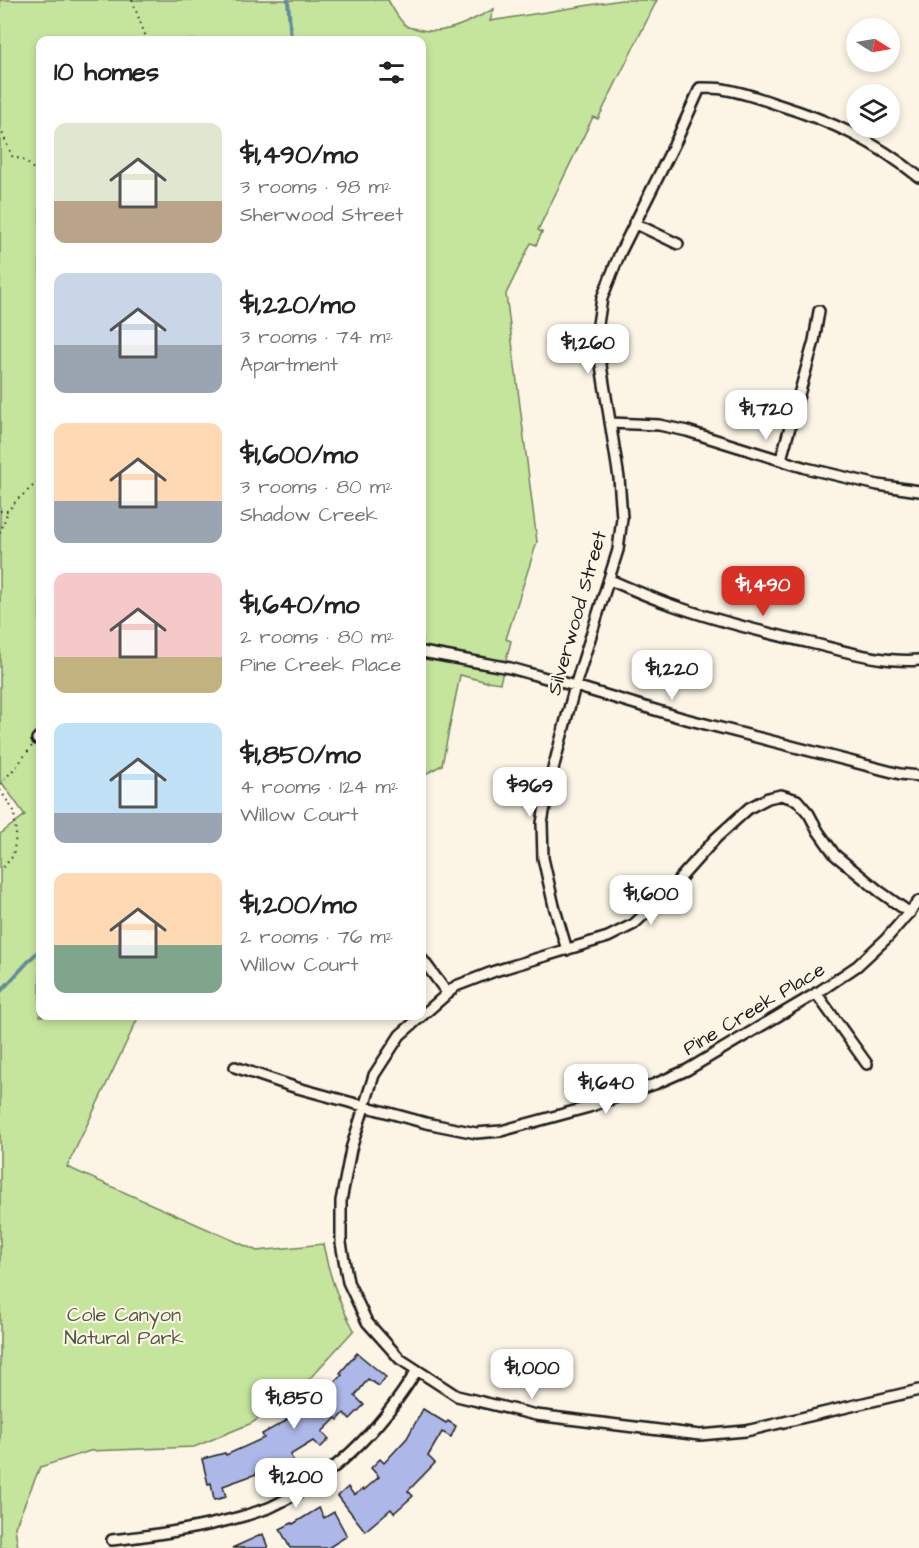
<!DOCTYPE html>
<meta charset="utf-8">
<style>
body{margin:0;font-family:"Architects Daughter",sans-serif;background:#f6f6f6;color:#222;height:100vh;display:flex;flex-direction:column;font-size:22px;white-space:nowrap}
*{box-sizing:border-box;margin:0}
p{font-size:20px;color:#767676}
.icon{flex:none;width:33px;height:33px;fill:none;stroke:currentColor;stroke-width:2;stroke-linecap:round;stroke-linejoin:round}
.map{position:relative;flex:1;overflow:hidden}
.sheet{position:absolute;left:36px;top:36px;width:390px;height:984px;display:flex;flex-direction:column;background:#fff;border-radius:12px;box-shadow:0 3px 9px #0003}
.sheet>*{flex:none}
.needle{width:39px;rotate:101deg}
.tools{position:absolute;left:846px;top:18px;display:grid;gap:12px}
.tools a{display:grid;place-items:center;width:54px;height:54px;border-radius:50%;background:#fff;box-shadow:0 3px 9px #0003;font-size:30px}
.price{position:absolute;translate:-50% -51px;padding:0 14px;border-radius:12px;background:#fff;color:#222;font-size:20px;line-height:39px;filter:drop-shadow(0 2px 3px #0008)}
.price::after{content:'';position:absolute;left:50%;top:36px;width:18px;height:14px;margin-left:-9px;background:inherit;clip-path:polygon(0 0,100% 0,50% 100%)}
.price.active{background:#d93025;color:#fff}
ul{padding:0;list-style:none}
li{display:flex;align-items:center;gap:18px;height:150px;padding:0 18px}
li span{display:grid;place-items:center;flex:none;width:168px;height:120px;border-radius:12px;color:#555}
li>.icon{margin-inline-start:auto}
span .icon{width:72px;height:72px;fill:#fffc;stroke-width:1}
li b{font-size:26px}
h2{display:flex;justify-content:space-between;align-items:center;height:72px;padding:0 18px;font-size:26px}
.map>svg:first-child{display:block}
.green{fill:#c5e59d;stroke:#70805c;stroke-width:1.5}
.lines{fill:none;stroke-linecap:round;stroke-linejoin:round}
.stream{stroke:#608e99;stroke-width:4}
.building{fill:#adb7e8;stroke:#1c1c1c;stroke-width:1.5}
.street-casing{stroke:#1c1c1c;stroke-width:14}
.path{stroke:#1c1c1c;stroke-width:2;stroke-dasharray:1.5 4.5;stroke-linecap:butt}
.street{stroke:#fcf5e5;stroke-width:9}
.labels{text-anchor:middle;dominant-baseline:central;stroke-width:4.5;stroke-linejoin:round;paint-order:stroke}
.street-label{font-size:20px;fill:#1c1c1c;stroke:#fcf5e5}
.park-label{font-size:20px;fill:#4f5843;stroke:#fcf5e5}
</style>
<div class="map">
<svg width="919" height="1548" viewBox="0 0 919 1548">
<rect width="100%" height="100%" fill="#fcf5e5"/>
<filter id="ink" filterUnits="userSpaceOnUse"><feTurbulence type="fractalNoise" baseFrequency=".0167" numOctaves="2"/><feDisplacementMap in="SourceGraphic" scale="12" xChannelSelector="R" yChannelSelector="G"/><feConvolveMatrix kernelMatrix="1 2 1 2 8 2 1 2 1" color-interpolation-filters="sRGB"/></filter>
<g filter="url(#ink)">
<path class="green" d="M0,0h388c5,8 11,22 20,27 3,1 6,1 9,2 28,8 52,-8 77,-20l-4,12 131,-21h36l-59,119 -5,-2 -55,113 4,2 -6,13 -5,-2 -25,51 31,248 -31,97 5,2 -11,42 -13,-2v1l-27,-7 -18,90 -20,11v-736h-382v976h102l-5,4 -70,147 190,84 66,-7c6,31 15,58 31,86l-52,57 -50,36 -58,24 -104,4 -50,16 -25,60 3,21h-18v-714l25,-19 -25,-35z"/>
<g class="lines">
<path class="stream" d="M288,0l3,40
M0,992l40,-43"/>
</g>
<path class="building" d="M357,1353l29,24 -7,9 -11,-7 -13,17 9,9 -14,14 -6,-6 -6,7 -2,-2 -14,14 7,7 -9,9 -7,-7 -23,14 6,10 -12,7 -6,-11 -20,9 1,3 -36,13 3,11 -12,3 -3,-17 -3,1 -6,-25 23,-6 1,2 38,-17 -2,-4 22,-12 24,-22 4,4 30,-29 -2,-2z
M423,1409l23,14 2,-2 8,5 -5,11 -9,-5 -14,24 7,7 -27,28 5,5 -19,17 -3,-4 -26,22 -27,-35 10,-9 6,8 9,-6 1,1 15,-13 -8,-9 9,-9 4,4 23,-25z
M319,1508l5,10 10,-6 13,24 -19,12h-38l-10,-19 12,-6 1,1z
M263,1534l5,14h-36z"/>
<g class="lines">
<defs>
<path id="street" d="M634,223l44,21
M610,423l49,2 28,6 119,37 72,17 41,6
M781,459l33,-118 5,-30
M610,580c19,8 39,17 59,24 47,17 97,29 146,40 33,8 70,19 104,16
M422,652l88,16 65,18 107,32 218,56 19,2
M37,739l3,-3
M910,913l-31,-22 -44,-36 -17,-24 -9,-17 -12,-14 -16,-5 -13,3 -19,10 -33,30 -49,55 -33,31 -26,13 -113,34 -39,15 -56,49 -26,40 -23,74 -10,52v42l7,39 19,40 33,37 57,37 79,19 164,20 46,-4 173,-41
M567,950l-13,-44 -11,-48 -1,-35 7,-39 26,-98 43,-136 4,-32 -3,-40 -22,-138 1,-16 4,-26 18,-45 57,-114 23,-51c7,0 15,0 23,1 18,3 36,9 53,15 57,18 97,36 143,73
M422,959l26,35
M816,993l51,71
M235,1067l59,20 132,36 50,10 25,-2 88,-24 66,-23 32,-14 133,-79 37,-25 29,-27 33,-38
M112,1540c46,-5 91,-12 135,-25 8,-3 18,-5 26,-9 62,-30 108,-77 144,-136"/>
</defs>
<use href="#street" class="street-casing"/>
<path class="path" d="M132,0l15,40
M0,128l12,28 13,5 15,14
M0,511h8l9,-11 23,-20
M0,533l8,-22
M0,784l16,-17 16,-21
M0,790l14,21 2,24 -3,21 -13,15"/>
<use href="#street" class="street"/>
</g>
</g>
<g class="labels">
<g class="street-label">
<text transform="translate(577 613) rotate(-74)">Silverwood Street</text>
<text transform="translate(754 1009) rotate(-31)">Pine Creek Place</text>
</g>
<g class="park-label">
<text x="124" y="1315">Cole Canyon<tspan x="124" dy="23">Natural Park</tspan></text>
</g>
</g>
</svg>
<div class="tools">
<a><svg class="needle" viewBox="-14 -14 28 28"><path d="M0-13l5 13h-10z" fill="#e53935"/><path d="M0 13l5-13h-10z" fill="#767676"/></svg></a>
<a><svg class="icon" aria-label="layers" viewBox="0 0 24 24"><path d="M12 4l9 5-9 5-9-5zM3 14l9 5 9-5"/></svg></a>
</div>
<b class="price" style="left:588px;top:375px">$1,260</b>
<b class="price" style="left:766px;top:441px">$1,720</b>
<b class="price active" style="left:763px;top:617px">$1,490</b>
<b class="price" style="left:672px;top:701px">$1,220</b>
<b class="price" style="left:530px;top:818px">$969</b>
<b class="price" style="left:651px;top:926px">$1,600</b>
<b class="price" style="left:606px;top:1115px">$1,640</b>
<b class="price" style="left:532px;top:1400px">$1,000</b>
<b class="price" style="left:294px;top:1430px">$1,850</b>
<b class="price" style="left:296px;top:1509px">$1,200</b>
<section class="sheet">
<h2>10 homes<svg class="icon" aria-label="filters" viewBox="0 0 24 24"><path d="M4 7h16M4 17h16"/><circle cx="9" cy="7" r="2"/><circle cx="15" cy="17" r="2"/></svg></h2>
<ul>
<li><span style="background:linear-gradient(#dfe7d0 65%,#b9a48a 0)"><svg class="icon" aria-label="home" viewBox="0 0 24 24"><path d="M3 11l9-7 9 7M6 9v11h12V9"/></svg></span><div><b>$1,490/mo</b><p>3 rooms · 98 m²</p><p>Sherwood Street</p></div></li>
<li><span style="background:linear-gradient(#c9d6e8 60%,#9aa5b1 0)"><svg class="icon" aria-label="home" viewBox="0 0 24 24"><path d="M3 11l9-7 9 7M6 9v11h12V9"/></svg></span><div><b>$1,220/mo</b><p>3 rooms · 74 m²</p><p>Apartment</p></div></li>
<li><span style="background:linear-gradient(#ffd9b3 65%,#9aa5b1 0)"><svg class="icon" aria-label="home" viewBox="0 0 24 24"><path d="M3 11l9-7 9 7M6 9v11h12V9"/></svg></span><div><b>$1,600/mo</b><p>3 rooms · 80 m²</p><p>Shadow Creek</p></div></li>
<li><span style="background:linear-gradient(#f6c9c9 70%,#c2b280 0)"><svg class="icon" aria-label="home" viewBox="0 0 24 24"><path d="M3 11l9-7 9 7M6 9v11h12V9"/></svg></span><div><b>$1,640/mo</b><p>2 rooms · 80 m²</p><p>Pine Creek Place</p></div></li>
<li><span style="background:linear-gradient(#bfe0f5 75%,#9aa5b1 0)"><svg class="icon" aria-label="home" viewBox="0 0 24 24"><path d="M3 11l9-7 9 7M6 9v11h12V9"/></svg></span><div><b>$1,850/mo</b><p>4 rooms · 124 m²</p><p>Willow Court</p></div></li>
<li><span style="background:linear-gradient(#ffd9b3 60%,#7fa58c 0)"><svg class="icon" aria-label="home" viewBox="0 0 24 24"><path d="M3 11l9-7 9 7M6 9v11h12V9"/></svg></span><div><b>$1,200/mo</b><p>2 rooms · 76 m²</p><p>Willow Court</p></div></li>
</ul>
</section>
</div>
